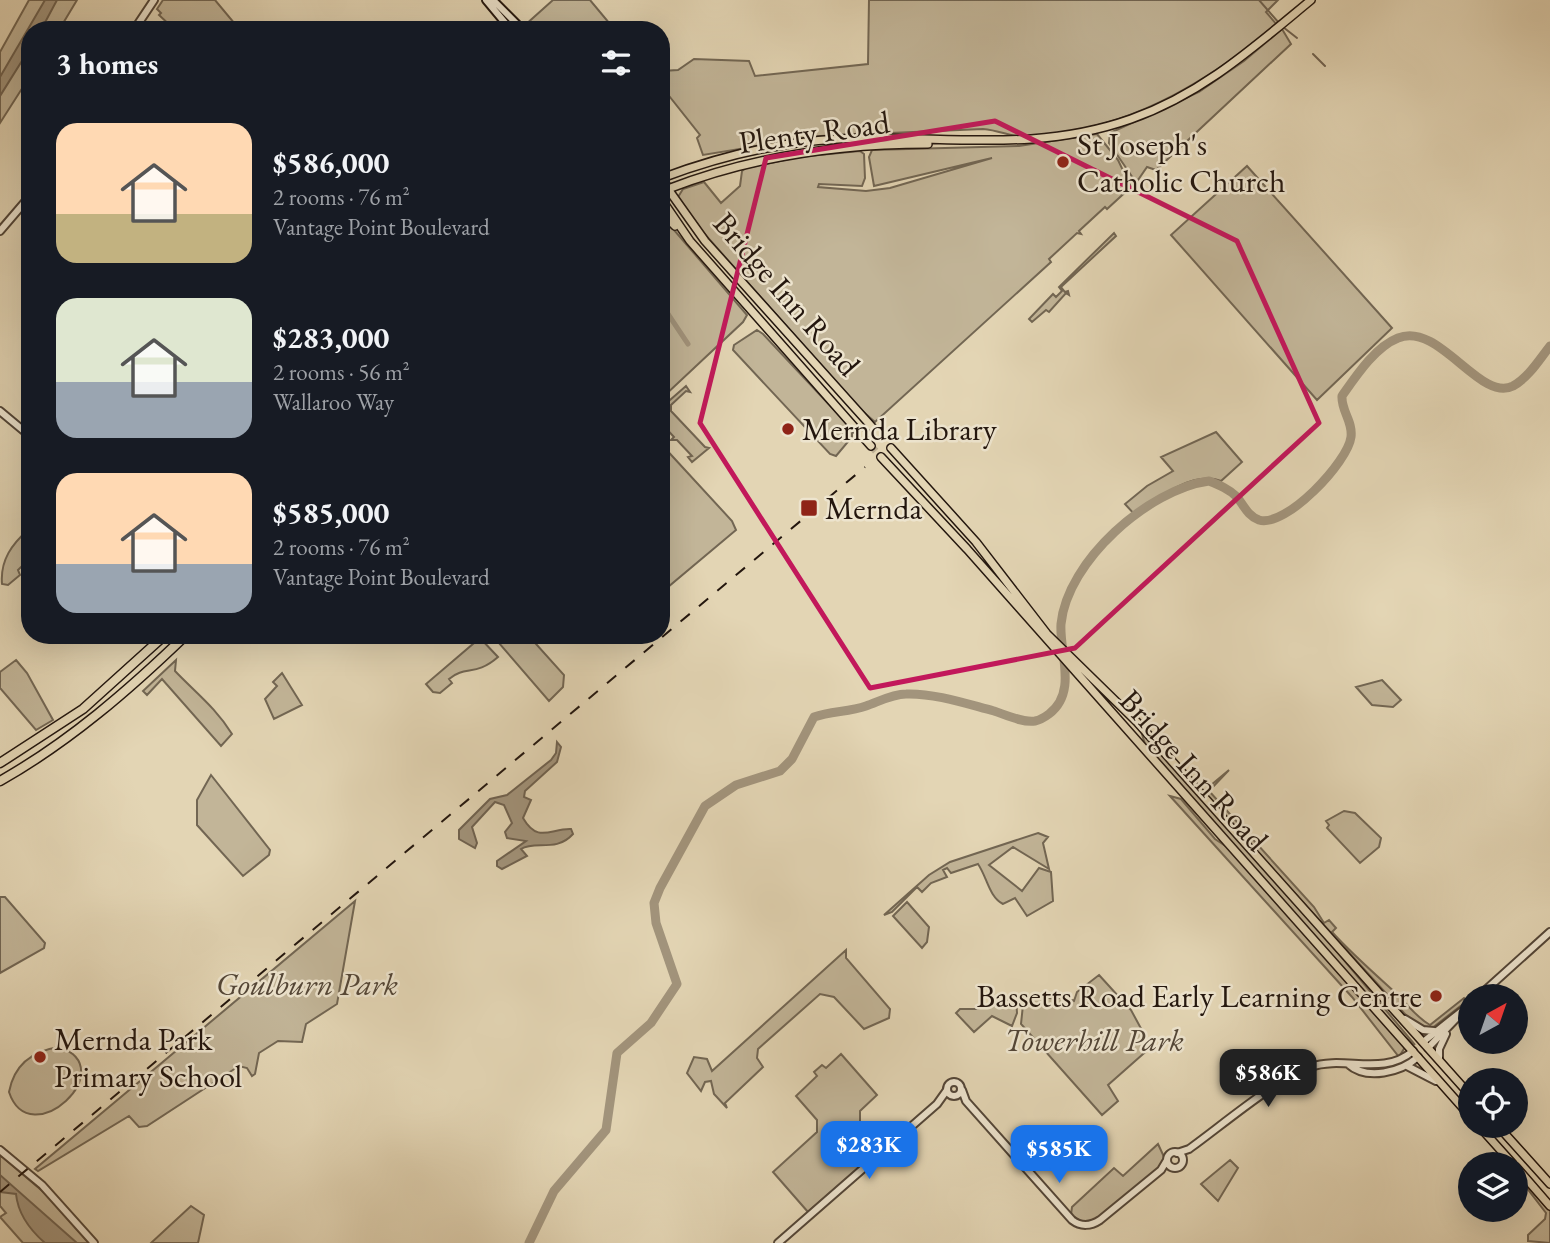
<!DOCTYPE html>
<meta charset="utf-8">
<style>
body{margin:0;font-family:"EB Garamond",serif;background:#242831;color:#f1f3f6;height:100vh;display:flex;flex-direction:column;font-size:26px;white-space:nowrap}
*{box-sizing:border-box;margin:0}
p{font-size:23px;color:#9ea1a6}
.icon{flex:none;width:38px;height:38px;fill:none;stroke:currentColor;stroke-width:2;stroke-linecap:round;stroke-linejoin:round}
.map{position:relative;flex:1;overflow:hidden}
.panel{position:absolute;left:21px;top:21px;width:649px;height:623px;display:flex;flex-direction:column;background:#171b24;border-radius:28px;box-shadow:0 7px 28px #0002}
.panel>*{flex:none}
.needle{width:46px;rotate:40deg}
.buttons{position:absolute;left:1458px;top:984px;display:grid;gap:14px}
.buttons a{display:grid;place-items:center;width:70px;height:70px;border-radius:50%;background:#171b24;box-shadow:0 7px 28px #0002;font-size:35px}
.price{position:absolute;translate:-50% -60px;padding:0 16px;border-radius:14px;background:#1a73e8;color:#fff;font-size:23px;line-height:46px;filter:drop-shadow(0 2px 4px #0008)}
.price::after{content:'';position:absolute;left:50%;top:42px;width:21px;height:16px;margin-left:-10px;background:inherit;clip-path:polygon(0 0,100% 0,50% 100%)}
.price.current{background:#222;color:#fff}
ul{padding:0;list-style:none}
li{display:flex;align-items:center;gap:21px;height:175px;padding:0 35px}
li span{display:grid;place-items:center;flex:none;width:196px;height:140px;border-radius:21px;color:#555}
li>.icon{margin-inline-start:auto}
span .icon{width:84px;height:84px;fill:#fffc;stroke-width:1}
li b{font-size:30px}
h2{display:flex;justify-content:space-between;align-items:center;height:84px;padding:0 35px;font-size:30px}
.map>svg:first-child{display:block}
.green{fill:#c2b598;stroke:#726653;stroke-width:2}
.water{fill:#a2947c;stroke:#6f6250;stroke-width:2}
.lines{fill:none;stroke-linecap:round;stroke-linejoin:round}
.stream{stroke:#6f6250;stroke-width:2}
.canal{stroke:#a2947c;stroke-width:5}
.river{stroke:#a2947c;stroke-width:9}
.primary-tunnel{stroke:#bdaf93;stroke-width:7;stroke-dasharray:7 3.5;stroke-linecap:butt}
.tertiary-casing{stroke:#534638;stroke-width:10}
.secondary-casing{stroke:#23160e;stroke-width:10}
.primary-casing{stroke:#23160e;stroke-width:10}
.trunk-casing{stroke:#23160e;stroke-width:11}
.tertiary{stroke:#ede4ce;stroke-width:6}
.secondary{stroke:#ede4ce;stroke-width:6}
.primary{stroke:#e3d5b4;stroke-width:7}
.trunk{stroke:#e3d5b4;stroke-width:8}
.rail{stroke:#23160e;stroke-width:2;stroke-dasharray:12 12;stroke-linecap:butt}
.marked{fill:none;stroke:#c2185b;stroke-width:5;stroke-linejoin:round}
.poi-dot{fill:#8f2418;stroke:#ede4ce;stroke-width:2.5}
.labels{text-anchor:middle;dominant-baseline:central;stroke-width:5;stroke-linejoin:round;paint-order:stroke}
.street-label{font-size:32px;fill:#23160e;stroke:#ede4ce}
.poi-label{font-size:32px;fill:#23160e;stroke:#ede4ce;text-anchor:start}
.park-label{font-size:32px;font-style:italic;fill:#534637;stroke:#ede4ce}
</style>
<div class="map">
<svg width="1550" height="1243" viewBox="0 0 1550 1243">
<rect width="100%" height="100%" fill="#e3d5b4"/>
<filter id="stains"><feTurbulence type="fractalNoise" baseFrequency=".00286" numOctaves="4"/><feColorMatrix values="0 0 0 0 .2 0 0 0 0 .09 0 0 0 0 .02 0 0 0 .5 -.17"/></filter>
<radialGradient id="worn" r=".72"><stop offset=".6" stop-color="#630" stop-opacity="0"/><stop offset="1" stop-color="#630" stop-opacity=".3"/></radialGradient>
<path class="green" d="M29,0h48l-18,30h-29v46l-30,47v-71z
M163,0h52l25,30h-65l-16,-15 2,-2 -4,-4z
M553,0h37l25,30h-86l-5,-4z
M869,0h409l-12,12 12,14c-67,51 -136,97 -221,107 -11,1 -26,6 -37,4 -13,-2 -23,-7 -37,-8l-163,7 -117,19 -6,-17 3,-3 -38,-48v-16l16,-1 16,-11 55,2 6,15 113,-12z
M1282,29l9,15 -135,126 -9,-3 -9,13 -5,-2 -24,-35 1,-10 89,-41 45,-31z
M1097,134l21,26 13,27 -24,22 -2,-2 -26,24 2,3 -4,-1 -28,26 2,3 -176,160 -15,-13 -158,-178 -24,-34 5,-8 21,-7 17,21 19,-17 2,-15 4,-3 53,-11 61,-6 4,3 1,24 -3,8 -43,-2 -1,3 48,4 24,-3 102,-30 -118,28 -5,-29 3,-7 147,-4z
M1247,166l145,162 -75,72 -146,-165z
M662,216l85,99 -4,7 -81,76z
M1114,233l2,3 -55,51 4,5 3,-1 1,4 -3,-2 -17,19 -3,-2 -14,12 -3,-3 24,-25 3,3 6,-6 -3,-4z
M757,330l6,4 89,95v8l-16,19 -6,-2 -97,-104 1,-5z
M686,386l4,6 -4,-1 -15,14v6l34,36 4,1 -17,14 -4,-5 4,-1 -15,-16h-6l3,-3 -12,-13v-17z
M1216,432l26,30 -21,19c-29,-11 -64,18 -86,34l-10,-11 22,-18 26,-15 -12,-14z
M662,445l70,76 4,9 -74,62z
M30,521v47l-4,3 -5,-4 -3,3 2,5 -12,10 -6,-1c-2,-24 10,-40 27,-55l-3,-5z
M492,635h36l36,40 -1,12 -14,14z
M480,638l18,19c-23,20 -32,8 -49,22l3,4 -12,10 -7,-1 -7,-8z
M16,660l11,13 26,47 -17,10 -36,-42v-16z
M176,660l-1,11c21,22 41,37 57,63l-11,12 -59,-67 -15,16 -4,-4z
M282,673l20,32 -28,14 -9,-20 12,-13 -4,-4z
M1382,680l19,20 -8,7 -21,-2 -16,-18z
M1141,731l182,204 92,110 -14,-10 -256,-291z
M1229,770l-20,21 105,116 10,16 5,-3 7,8 -4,4c20,22 44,43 66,63 11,11 18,22 32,30l34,-27 3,3 -36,28 -18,-7 -9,-9 -196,-215 -3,-8z
M211,775l59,75 -1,5 -26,21 -46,-51v-25z
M1170,796l11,3 34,40 12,8 178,200 -6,10 -47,-60z
M1344,811l11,2 26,25 -2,9 -19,16 -33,-35 2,-3 -3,-4z
M1038,833l10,4 -5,6 6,26 -36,-22 -24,18 33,26 17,-23 12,4 2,29 -26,15 -12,-18 -12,6c-14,-7 -16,-27 -25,-40l-27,9 -4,-5 -4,2 4,7 -16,6 -9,9 -5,-5 -25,25 -8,3 45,-40 21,-13z
M0,897h5l40,46 -1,5 -44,25z
M355,901l-18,103 -31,20 -4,18 -24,-1 -19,12 -4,21 -3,2 -5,-8 -8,-2 -92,60 -8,1 -10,-11 -91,55 -3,-2z
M907,902l22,25 -2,15 -5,6 -29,-32z
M846,950v8l44,51 -1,9 -25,11 -30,-32 -14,-3 -62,55 -1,9 6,9 -38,36 2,5 -13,-14 -3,-13 -6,1 -4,9 -14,-18 7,-16 13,2 5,12z
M1099,975l32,35 20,37 -43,38 10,16 -16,14 -81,-91 3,-29 33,4 5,-3 12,5 3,-9z
M1001,996l1,6 14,-6 1,17 -5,13 -20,-10 -18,16 -18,-19 4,-4h16l15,-4v-6z
M59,1047c64,21 -29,108 -50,45 5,-27 23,-41 50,-45z
M841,1054l36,41 -17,16v13l21,25 -73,63 -35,-40 44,-40v-12l-21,-24 21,-20 -3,-4 8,-7 4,3z
M1158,1144l7,15 -7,11 -63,50 -11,3 -13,-8 1,-8 42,-39 9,8z
M0,1155l47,40 42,48h-66l-23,-26 6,-4 -6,-7z
M1230,1160l8,8 -20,33 -17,-17z
M1516,1174l34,36v33l-22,-2v-6l17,-16 1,-6z
M191,1206l13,9 -6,28h-47z"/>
<path class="water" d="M45,0h12l-16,30h-11v18l-30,48v-19z
M557,742l4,5 -4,15 -32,29 -1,6 7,3 -8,18c15,26 28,10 48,11l2,5c-17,19 -38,6 -52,15l6,7 -25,13 -5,-3v-5l29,-20 -19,-3 -2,-6 7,-9 -8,-18 -9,-3 -23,25 5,16 -2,5 -16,-9v-9l31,-31 17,-4 44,-35 5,-7z
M0,1175l77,68h-32c-15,-13 -27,-29 -29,-49l-16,-2z"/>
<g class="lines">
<path class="stream" d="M1259,0l20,23
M1283,27l14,11
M1313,54l12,12"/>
<path class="canal" d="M662,305l26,39"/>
<path class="river" d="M529,1243l25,-52 52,-61 11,-77 34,-30 26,-39 -21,-61 -2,-20 6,-15 45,-82 31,-21 44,-14 12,-12 22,-42c17,-6 35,-5 52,-11 12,-4 26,-12 40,-12 29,-1 61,10 88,17 12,4 29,12 41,10 5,-1 10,-4 14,-7 29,-22 10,-62 12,-90 6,-63 88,-135 148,-143 10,4 20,8 28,16 7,9 11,19 22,23 27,8 89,-58 92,-83 2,-16 -10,-26 -9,-41 14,-20 33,-49 56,-58 41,-17 82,65 115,48 16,-9 26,-26 37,-40"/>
<path class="primary-tunnel" d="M871,446l10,11"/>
<defs>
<path id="tertiary" d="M134,30l20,-30
M0,231l30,-35
M0,411l30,25
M1479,996l71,-64
M1405,1019l18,11 11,1
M1423,1042l39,-31
M1428,1048l42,-44
M1439,1059v-10l7,-15
M1348,1064c19,17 53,8 70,-7
M1407,1066l29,15
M947 1089a7 7 0 1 1 14 0a7 7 0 1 1-14 0Z
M962,1090l4,11 106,119c9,7 19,6 28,0l61,-50 6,-10
M0,1150l42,35 52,58
M1167 1160a8 8 0 1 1 16 0a8 8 0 1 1-16 0Z
M1177,1153l12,-4c31,-22 87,-70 121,-82 35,-12 72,10 103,-16
M778,1243l159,-139 10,-14"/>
<path id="secondary" d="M486,0l25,30
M493,0l30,30"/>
<path id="primary" d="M662,178c69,-26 137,-41 212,-40 90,0 169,12 257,-19 71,-25 123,-72 180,-119
M662,200l28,41 181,205
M662,213l13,13
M881,437l-176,-196 -37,-52c84,-33 170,-45 260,-45
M891,448l85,94 71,92 90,88 333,373
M881,457l86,92 503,567
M1478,1125l35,39
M1497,1125l53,59
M1516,1167l34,39"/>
<path id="trunk" d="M662,179l6,10 -6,3
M0,763l83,-54 82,-74
M0,781c69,-39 129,-91 186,-146"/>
</defs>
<use href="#tertiary" class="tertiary-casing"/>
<use href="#secondary" class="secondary-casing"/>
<use href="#primary" class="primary-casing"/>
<use href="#trunk" class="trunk-casing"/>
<use href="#tertiary" class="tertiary"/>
<use href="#secondary" class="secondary"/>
<use href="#primary" class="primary"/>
<use href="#trunk" class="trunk"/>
<path class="rail" d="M0,1192l865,-725"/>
</g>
<path class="marked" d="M995,121l242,120 82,182 -244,225 -205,40 -170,-265 66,-265z"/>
<g class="poi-dot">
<circle cx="1063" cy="162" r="7"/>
<circle cx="788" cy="429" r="7"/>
<rect x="800" y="499" width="18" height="18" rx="3.5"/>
<circle cx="1436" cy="996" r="7"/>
<circle cx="40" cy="1057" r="7"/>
</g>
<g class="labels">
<g class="street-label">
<text transform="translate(814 132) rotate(-8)">Plenty Road</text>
<text transform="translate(787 294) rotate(49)">Bridge Inn Road</text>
<text transform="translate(1194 770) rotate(48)">Bridge Inn Road</text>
</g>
<g class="poi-label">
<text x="1077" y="144">St Joseph's<tspan x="1077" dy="37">Catholic Church</tspan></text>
<text x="802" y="429">Mernda Library</text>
<text x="825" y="508">Mernda</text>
<text x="1422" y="996" text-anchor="end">Bassetts Road Early Learning Centre</text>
<text x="54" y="1039">Mernda Park<tspan x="54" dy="37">Primary School</tspan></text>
</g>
<g class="park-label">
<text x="307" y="984">Goulburn Park</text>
<text x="1094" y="1040">Towerhill Park</text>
</g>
</g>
<rect width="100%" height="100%" filter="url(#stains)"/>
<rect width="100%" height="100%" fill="url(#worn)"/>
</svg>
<div class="buttons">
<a><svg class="needle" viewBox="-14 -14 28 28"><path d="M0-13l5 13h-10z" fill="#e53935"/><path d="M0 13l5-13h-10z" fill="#9ea1a6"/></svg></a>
<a><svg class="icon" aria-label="locate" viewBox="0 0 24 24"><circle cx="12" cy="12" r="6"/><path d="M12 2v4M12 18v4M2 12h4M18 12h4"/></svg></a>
<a><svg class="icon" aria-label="layers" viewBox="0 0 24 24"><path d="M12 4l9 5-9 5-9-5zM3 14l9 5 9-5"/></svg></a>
</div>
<b class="price current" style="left:1268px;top:1109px">$586K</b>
<b class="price" style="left:869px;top:1181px">$283K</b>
<b class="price" style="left:1059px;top:1185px">$585K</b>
<section class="panel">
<h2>3 homes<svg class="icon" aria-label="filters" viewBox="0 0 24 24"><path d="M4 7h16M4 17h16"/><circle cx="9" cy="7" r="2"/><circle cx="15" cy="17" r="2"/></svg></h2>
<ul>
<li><span style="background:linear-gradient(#ffd9b3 65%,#c2b280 0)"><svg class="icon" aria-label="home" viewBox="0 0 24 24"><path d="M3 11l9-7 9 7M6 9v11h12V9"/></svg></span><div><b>$586,000</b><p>2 rooms · 76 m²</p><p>Vantage Point Boulevard</p></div></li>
<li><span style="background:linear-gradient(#dfe7d0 60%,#9aa5b1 0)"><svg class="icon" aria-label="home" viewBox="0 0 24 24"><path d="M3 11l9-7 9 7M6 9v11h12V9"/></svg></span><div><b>$283,000</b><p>2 rooms · 56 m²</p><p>Wallaroo Way</p></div></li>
<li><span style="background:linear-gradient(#ffd9b3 65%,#9aa5b1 0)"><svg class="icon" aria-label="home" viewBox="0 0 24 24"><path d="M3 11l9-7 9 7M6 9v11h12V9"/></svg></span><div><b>$585,000</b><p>2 rooms · 76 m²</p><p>Vantage Point Boulevard</p></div></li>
</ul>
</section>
</div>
